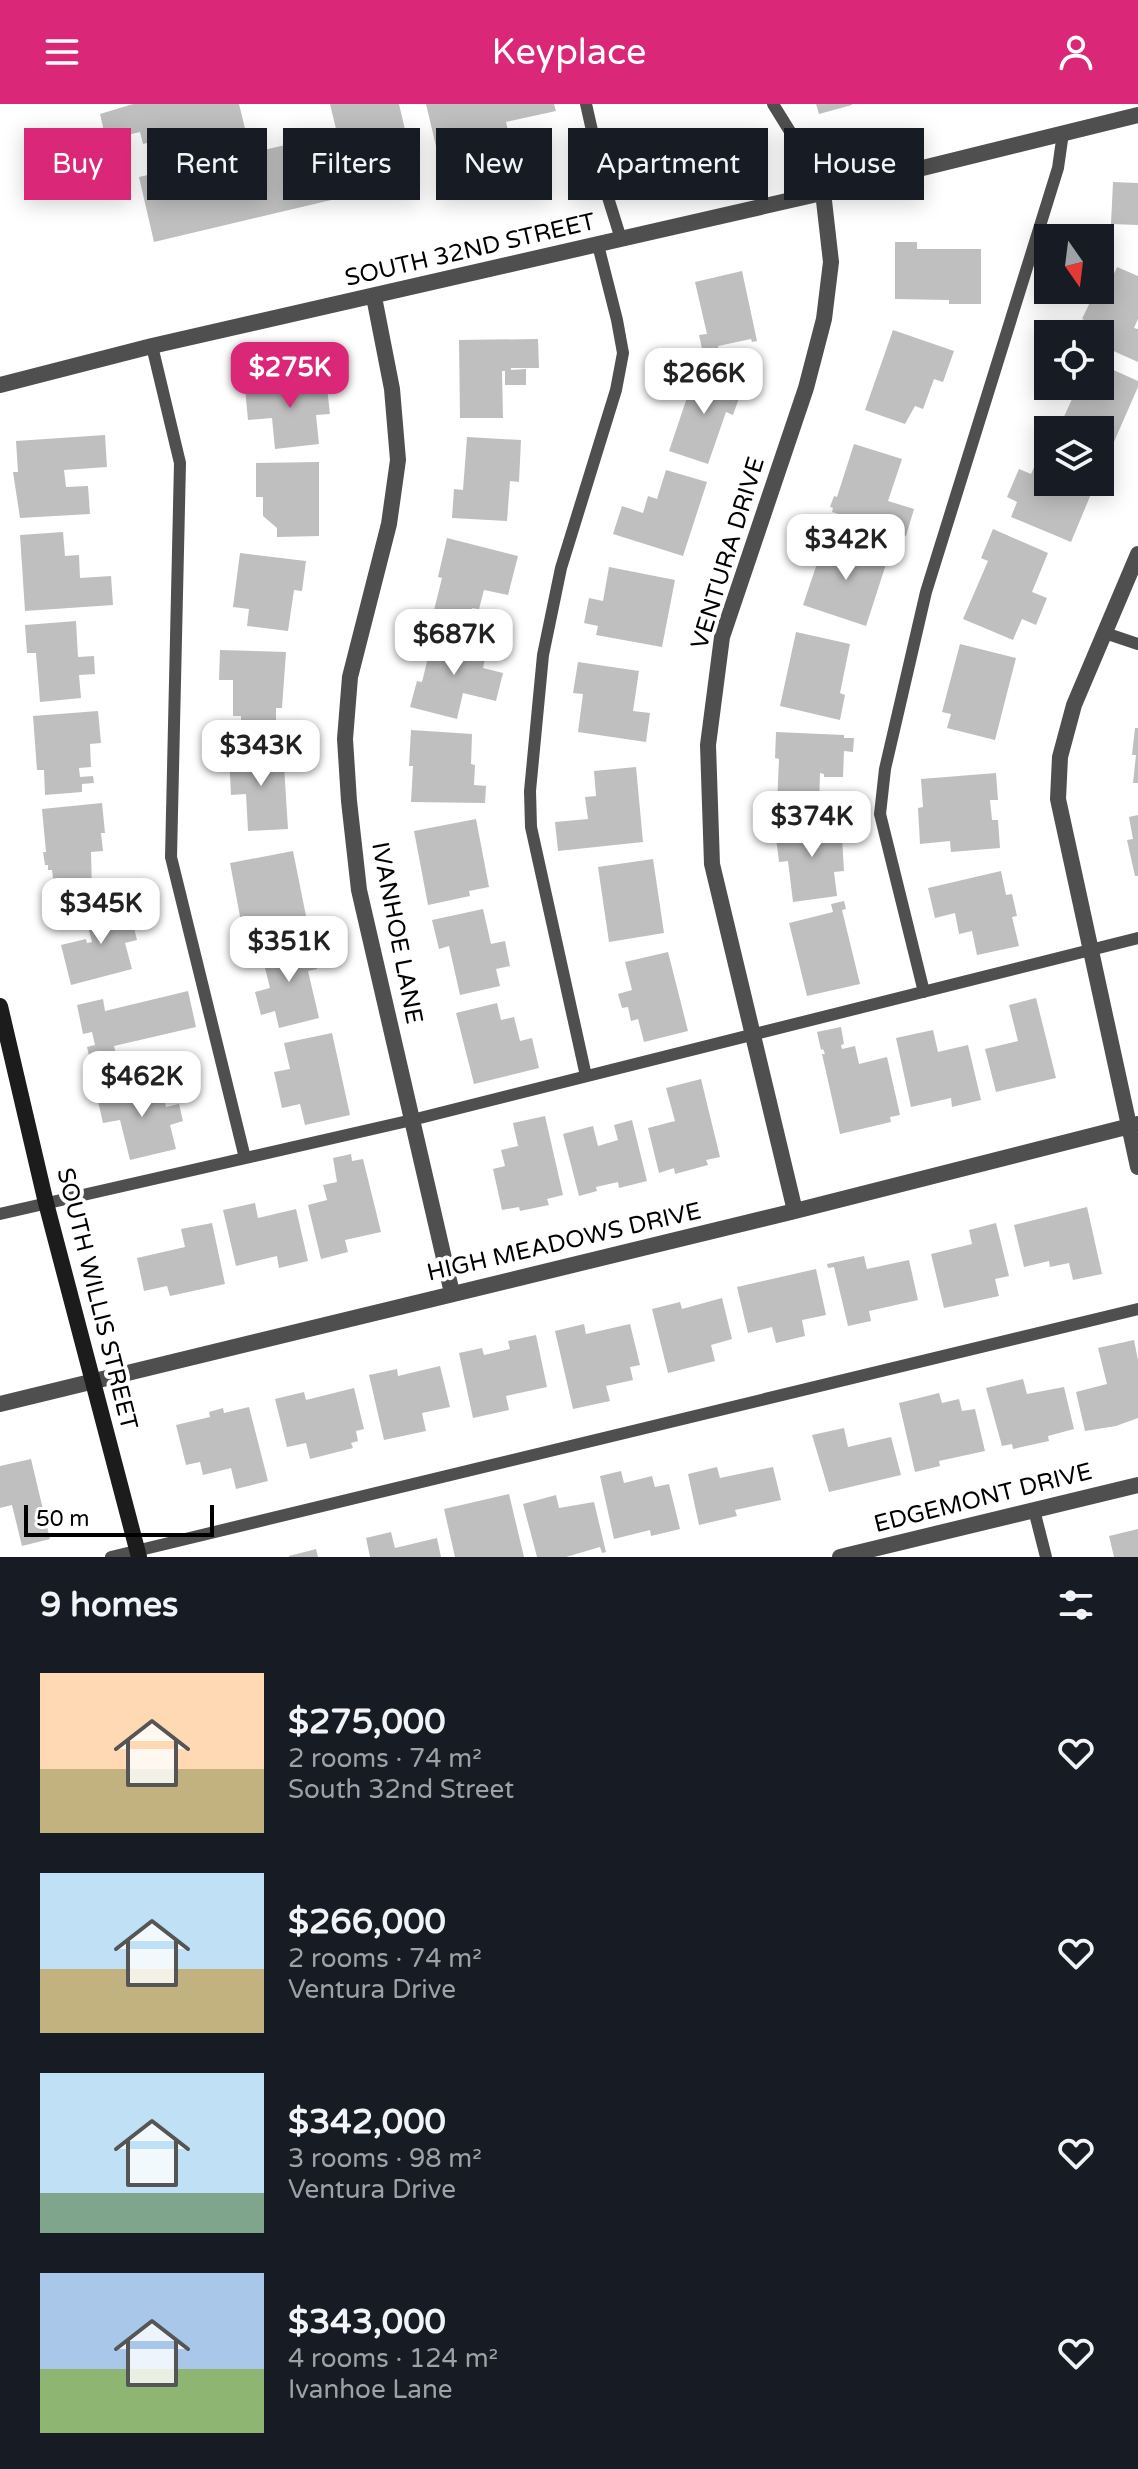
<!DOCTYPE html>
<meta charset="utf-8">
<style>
body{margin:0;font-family:"Varela Round",sans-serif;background:#242831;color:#f1f3f6;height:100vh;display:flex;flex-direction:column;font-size:30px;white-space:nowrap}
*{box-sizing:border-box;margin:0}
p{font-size:26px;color:#9ea1a6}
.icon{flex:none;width:44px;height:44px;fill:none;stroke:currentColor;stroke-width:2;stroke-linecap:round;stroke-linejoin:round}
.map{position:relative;height:1453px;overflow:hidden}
.drawer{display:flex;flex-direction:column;background:#171b24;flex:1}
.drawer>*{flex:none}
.guide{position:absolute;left:24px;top:24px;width:1090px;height:72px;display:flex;gap:16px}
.needle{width:52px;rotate:166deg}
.fabs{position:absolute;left:1034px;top:120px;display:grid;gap:16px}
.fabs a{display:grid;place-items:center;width:80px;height:80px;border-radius:0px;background:#171b24;box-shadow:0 4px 20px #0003;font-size:40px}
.scale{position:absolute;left:24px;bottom:20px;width:190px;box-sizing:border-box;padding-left:8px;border:4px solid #000;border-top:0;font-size:22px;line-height:28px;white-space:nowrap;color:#000;-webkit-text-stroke:6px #fff;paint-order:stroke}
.price{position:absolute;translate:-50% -68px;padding:0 18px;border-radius:16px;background:#fff;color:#222;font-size:26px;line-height:52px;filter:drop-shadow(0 2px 4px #0008)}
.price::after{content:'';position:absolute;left:50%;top:48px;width:24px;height:18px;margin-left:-12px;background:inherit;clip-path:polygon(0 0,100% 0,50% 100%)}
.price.current{background:#db2777;color:#fff}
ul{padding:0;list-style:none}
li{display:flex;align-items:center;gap:24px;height:200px;padding:0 40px}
li span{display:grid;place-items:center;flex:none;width:224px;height:160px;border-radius:0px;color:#555}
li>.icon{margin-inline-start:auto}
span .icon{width:96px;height:96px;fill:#fffc;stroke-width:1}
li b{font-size:34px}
h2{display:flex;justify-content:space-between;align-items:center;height:96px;padding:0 40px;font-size:34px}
.chip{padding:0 28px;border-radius:0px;background:#171b24;box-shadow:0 4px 20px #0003;font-size:28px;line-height:72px}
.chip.current{background:#db2777;color:#fff}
header{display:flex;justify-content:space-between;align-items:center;height:104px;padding:0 40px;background:#db2777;color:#fff;font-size:36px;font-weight:600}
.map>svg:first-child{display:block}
.building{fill:#bfbfbf}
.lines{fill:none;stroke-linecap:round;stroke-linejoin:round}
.lane{stroke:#4f4f4f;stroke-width:12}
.street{stroke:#4f4f4f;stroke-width:16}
.secondary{stroke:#1c1c1c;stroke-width:16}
.labels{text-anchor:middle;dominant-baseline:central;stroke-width:8;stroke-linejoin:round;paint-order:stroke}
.street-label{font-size:24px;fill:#000;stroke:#fff}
</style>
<header><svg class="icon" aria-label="menu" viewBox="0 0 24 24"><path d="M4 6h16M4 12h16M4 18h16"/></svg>Keyplace<svg class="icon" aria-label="person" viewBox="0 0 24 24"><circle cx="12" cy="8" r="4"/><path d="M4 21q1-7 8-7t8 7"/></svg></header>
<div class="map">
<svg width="1138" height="1453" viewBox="0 0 1138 1453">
<rect width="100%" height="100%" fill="#fff"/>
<path class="building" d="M133,0h106l12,49 86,-20 -7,-29h69l15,64 -39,9 3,12 -224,53 -15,-65 35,-8 -7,-31 -24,6 -3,-12 -34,8 -6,-26z
M426,0h128l2,7 -50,11 7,29 -30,7 -1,-5 -42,10z
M816,0h36v1l-33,9z
M1113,78l25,1v42l-27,-1z
M895,138h22v7h64v55h-32v-4l-54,-1z
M1117,163l21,9v43l-4,9 4,1v33l-38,-17v-11h-12l5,-10 -11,-5 10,-21 9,4z
M742,167l15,70 -5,1 -1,-3 -33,7 1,4 -16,3 -4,-18 8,-1 -12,-52z
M893,226l61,21 -11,31 -9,-3 -11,30 -8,-3 -10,18 -40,-14z
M538,235l1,29h-28v2l15,-1v16h-21v-14h-3l1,47h-43l-1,-78z
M1100,260l38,17v6l-32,73 -6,-3v-27h-30l3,-7 -10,-4 14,-31 -6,-2h29z
M696,267l47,16 -10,28 -7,-3 -18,52 -39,-13z
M326,275l4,35 -14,1 3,29 -44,5 -3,-31 -24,2 -3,-32z
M105,331l2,32 -43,3 2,17 22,-1 2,28 -70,4 -7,-46h5l-2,-31z
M467,333l54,3 -2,42 -9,-1 -3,40 -55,-3 2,-29 9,1z
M854,340l48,15 -14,42 26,8 -8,27 -74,-24 1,-4 -3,-1 4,-11 3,1z
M1041,348l7,3v27h48l-25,60 -60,-25 6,-15 -10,-5 12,-28 12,5z
M319,358v74l-42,1v-9l-14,-12v-19h-7v-34z
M666,366l41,12 -24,74 -70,-22 9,-28 21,7 5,-17 9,3z
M993,425l55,24 -16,39 15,6 -11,27 -14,-6 -9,21 -50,-21 25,-58 -7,-3z
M63,428l2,24 14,-1 1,23 31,-2 2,29 -88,6 -5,-76z
M826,433l62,21 -22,68 -63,-21z
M447,434l71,18 -10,39 -24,-5 -5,19 -7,-1 -3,15 -36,-9 9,-36 -4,-1z
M240,449l66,8 -4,30 -8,-1 -6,41 -41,-5 2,-17 -16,-2z
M609,463l66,13 -13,67 -66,-12 2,-9 -14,-3 5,-25 14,3z
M76,517l2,36 16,-1 1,18 -16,1 2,23 -41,4 -4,-49h-9l-2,-28z
M796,528l54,12 -10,49 5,2 -5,25 -60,-14z
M434,529l54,13 -5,22 20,5 -7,28 -33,-8 -6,26 -47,-12 7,-26 5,1z
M960,540l56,14 -21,82 -48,-12 4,-14 -9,-2z
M220,546l66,2 -4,56h-6v24h-35v-16h-8v-36h-14z
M578,558l61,9 -6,40 17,2 -4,29 -68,-10 5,-38 -10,-1z
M98,607l3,32 -11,1 1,23 -12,1 1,9 13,-1 1,7 -12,1v8l-37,3 -1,-25h-7l-4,-54z
M1135,624h3v55h-5l3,-28h-4z
M411,626l61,4 -1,30 4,1 -1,20 12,1 -1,17 -74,-1 2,-36h-4z
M776,628l68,3v3h10l-1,14 -9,-1 -1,26h-19v-3l-4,-1 -1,34 -42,-2 2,-46 -4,-1z
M283,646l5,79 -40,2 -2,-37 -15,1 -2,-41z
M636,663l7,75 -85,9 -3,-29 33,-3 -3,-22 11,-1 -2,-25z
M996,669l2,27h-8l2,20h6l2,28 -49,4 -1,-11 -30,3 -2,-36 5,-1 -2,-28z
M102,699l3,30h-4l2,18 -12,1 1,38 -37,4 -3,-24h-4v-5h-3l-2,-13h3l-4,-43z
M1138,711v61h-3l-8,-36 6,-1 -4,-22z
M476,715l13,68 -20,4 1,5 -42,9 -14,-74z
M841,717l3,50 -10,1 3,24 -44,6 -5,-41 -9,1 -4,-33z
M293,747l15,75 -64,12 -14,-75z
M653,755l11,74 -55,9 -11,-75z
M1001,767l5,24 6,-1 5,22 -5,1 7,29 -42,9 -5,-24 -13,3 -4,-21 -20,5 -7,-30z
M844,797l2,8 -4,1 18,74 -53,12 -18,-73 44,-11 -2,-8z
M128,800l9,36 -12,3 7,26 -61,16 -10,-40 25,-6 1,4 5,-1 -7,-27z
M483,805l8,35 14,-3 5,25 -14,3 4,17 -40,9 -11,-49 -10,3 -7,-29z
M310,836l7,29 -9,2 11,47 -40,10 -4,-17 -14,4 -6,-23 15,-4 -9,-36z
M668,848l20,79 -44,11 -6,-23 -7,2 -3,-14 -6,1 -4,-14 14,-4 -7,-28z
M188,887l8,36 -82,19 6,25 -26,6 -7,-30 8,-2 -3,-13 -9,2 -6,-29 26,-6 2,12z
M1036,894l20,80 -60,14 -11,-43 33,-8 -9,-36z
M497,899l4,17 13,-3 6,24 12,-3 7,30 -65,16 -18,-71z
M841,923l3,17 -3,1 1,4 13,-3 4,18 28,-7 13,58 -10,2 1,5 -51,12 -18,-80h3l-2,-5 -2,1 -4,-18z
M933,926l5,22 30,-7 13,55 -29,7 -1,-9 -40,9 -15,-69z
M332,929l18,82 -45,10 -5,-21 -18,4 -8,-36 16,-3 -6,-26z
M701,975l19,78 -14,3 2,5 -33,9 -1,-6 -15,5 -11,-45 27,-7 -9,-33z
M160,978l6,25 13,-3 4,17 -13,4 6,24 -46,11 -10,-40 -17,3 -6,-26z
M545,1012l18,79 -16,4 2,6 -29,6 -1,-4 -17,3 -9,-41 12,-3 -4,-16 17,-4 -5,-23z
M632,1016l15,61 -28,7 -1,-6 -22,5 1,4 -18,5 -16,-62 30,-8 5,20 20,-6 -4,-15z
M351,1050l1,7 11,-2 18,73 -36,8 3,12 -27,7 -13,-54 19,-5 -4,-15 14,-3 -4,-24z
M255,1099l3,15 38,-9 12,52 -29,7 -2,-12 -41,10 -13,-56z
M1087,1103l15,67 -29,6 -4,-17 -19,4 -1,-6 -25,6 -10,-42z
M212,1119l13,61 -55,12 -3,-10 -23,5 -7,-33 48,-11 -4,-18z
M996,1119l13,53 -14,3 4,17 -55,12 -13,-54 41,-10 -3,-14z
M864,1152l3,13 42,-9 9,40 -49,11 2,10 -23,5 -14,-59 -6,1 -1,-4z
M816,1165l10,46 -24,5 3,16 -29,7 -4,-16 -24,6 -11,-46z
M722,1194l10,41 -21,6 4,16 -47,12 -16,-64 28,-7 2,7z
M584,1220l2,10 44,-10 10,41 -10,2 3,13 -27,6 4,15 -37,8 -18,-78z
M536,1231l11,52 -41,9 3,14 -36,8 -14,-65 23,-5 2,7 26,-6 -2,-8z
M1134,1236l4,20v58l-22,8 -31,5 -9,-39 31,-8 -9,-36z
M440,1262l10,41 -28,6 4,18 -42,9 -15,-65 28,-6 1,7z
M1023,1275l4,15 37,-7 10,42 -26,7 1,5 -36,8 -1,-5 -10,2 -16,-58z
M354,1284l10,41 -8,2 2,10 -7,2 2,5 -43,11 -4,-16 -19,4 -12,-48 29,-7 2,8z
M939,1289l3,10 17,-4 3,12 13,-2 10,42 -46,10 1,5 -25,6 -16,-69z
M249,1303l19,74 -32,8 -5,-21 -28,7 -3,-13 -14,3 -10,-40 34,-8 -1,-5 14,-4 1,5z
M844,1324l4,19 43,-10 10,38 -72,17 -17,-57z
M31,1355l19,80 -28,7 -10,-41 -12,3v-42z
M717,1363l3,11 53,-11 8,33 -46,10 2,6 -38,9 -11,-51z
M621,1367l3,12 28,-7 3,11 14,-3 11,45 -29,7 -1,-6 -36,9 -14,-63z
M509,1390l15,63h-69l-11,-48z
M556,1391l3,13 35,-6 12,50 -4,1 -2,-6 -34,10h-29l-14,-53z
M1138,1425v28h-24l-5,-21z
M391,1428l4,16 42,-10 4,19h-71l-4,-19z
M316,1445l2,8h-29v-1z"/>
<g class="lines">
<path class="lane" d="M586,0l19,84 16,51
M773,0l26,42 14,49
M152,242l28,117 -9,394 74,301
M1105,529l33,11
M924,888l-44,-178 5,-45 41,-177 132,-424 5,-35
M586,972l-55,-249 -1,-36 13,-136 18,-87 55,-178 7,-37 -6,-33 -19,-75
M0,1110l412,-94 726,-182
M1034,1406l12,47
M111,1453l1027,-248"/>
<path class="street" d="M374,193l18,92 6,71 -9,64 -39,153 -5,62 4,62 10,89 93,403
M0,281l152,-39 661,-151 325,-80
M1138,450l-64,151 -14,52 -2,42 80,368
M795,1107l-83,-347 -4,-119 14,-108 84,-249 18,-69 7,-57 -8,-70
M0,1300l795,-193 343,-87
M840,1453l298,-72"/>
<path class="secondary" d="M0,902l46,197 93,354"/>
</g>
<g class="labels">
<g class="street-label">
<text transform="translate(470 146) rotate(-13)">SOUTH 32ND STREET</text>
<text transform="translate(728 449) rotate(-73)">VENTURA DRIVE</text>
<text transform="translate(397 829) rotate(79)">IVANHOE LANE</text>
<text transform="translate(564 1138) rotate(-13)">HIGH MEADOWS DRIVE</text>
<text transform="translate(97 1195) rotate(76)">SOUTH WILLIS STREET</text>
<text transform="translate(983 1394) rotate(-14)">EDGEMONT DRIVE</text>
</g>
</g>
</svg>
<div class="fabs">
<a><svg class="needle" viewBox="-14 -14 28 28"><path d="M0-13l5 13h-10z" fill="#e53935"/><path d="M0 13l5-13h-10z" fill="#9ea1a6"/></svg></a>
<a><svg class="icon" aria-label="locate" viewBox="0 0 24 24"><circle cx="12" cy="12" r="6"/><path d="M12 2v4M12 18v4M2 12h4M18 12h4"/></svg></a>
<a><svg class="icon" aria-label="layers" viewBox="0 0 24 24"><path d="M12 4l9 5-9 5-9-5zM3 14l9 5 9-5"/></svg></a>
</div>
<div class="scale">50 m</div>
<b class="price current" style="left:290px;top:306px">$275K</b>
<b class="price" style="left:704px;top:312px">$266K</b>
<b class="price" style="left:846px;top:478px">$342K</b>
<b class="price" style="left:454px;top:573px">$687K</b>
<b class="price" style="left:261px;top:684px">$343K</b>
<b class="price" style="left:812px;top:755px">$374K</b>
<b class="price" style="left:101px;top:842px">$345K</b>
<b class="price" style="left:289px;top:880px">$351K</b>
<b class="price" style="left:142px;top:1015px">$462K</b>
<div class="guide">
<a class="chip current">Buy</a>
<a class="chip">Rent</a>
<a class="chip">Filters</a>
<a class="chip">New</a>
<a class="chip">Apartment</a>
<a class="chip">House</a>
</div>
</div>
<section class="drawer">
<h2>9 homes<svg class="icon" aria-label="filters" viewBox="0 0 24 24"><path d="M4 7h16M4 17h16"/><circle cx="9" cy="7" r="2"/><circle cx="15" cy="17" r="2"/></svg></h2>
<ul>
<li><span style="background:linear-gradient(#ffd9b3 60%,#c2b280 0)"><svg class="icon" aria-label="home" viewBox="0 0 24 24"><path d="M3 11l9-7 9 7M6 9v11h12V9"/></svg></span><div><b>$275,000</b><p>2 rooms · 74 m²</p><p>South 32nd Street</p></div><svg class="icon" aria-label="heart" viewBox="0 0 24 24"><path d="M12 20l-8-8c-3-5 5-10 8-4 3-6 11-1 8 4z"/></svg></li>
<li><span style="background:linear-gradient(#bfe0f5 60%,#c2b280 0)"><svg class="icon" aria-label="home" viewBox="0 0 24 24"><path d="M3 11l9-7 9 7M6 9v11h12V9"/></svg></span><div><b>$266,000</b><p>2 rooms · 74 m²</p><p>Ventura Drive</p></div><svg class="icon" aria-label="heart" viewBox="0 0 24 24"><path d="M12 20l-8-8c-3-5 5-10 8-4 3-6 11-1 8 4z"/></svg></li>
<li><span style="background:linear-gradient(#bfe0f5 75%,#7fa58c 0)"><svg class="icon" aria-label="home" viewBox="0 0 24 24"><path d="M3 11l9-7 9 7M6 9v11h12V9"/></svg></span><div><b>$342,000</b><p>3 rooms · 98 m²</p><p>Ventura Drive</p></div><svg class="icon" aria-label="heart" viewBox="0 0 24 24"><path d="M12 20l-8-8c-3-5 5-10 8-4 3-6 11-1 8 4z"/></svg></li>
<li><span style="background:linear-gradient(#a9c7e8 60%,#8fb573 0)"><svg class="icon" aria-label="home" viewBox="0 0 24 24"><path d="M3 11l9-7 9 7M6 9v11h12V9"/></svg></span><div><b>$343,000</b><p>4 rooms · 124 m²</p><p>Ivanhoe Lane</p></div><svg class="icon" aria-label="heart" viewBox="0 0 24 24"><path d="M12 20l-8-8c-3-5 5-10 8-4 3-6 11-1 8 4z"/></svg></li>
</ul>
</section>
